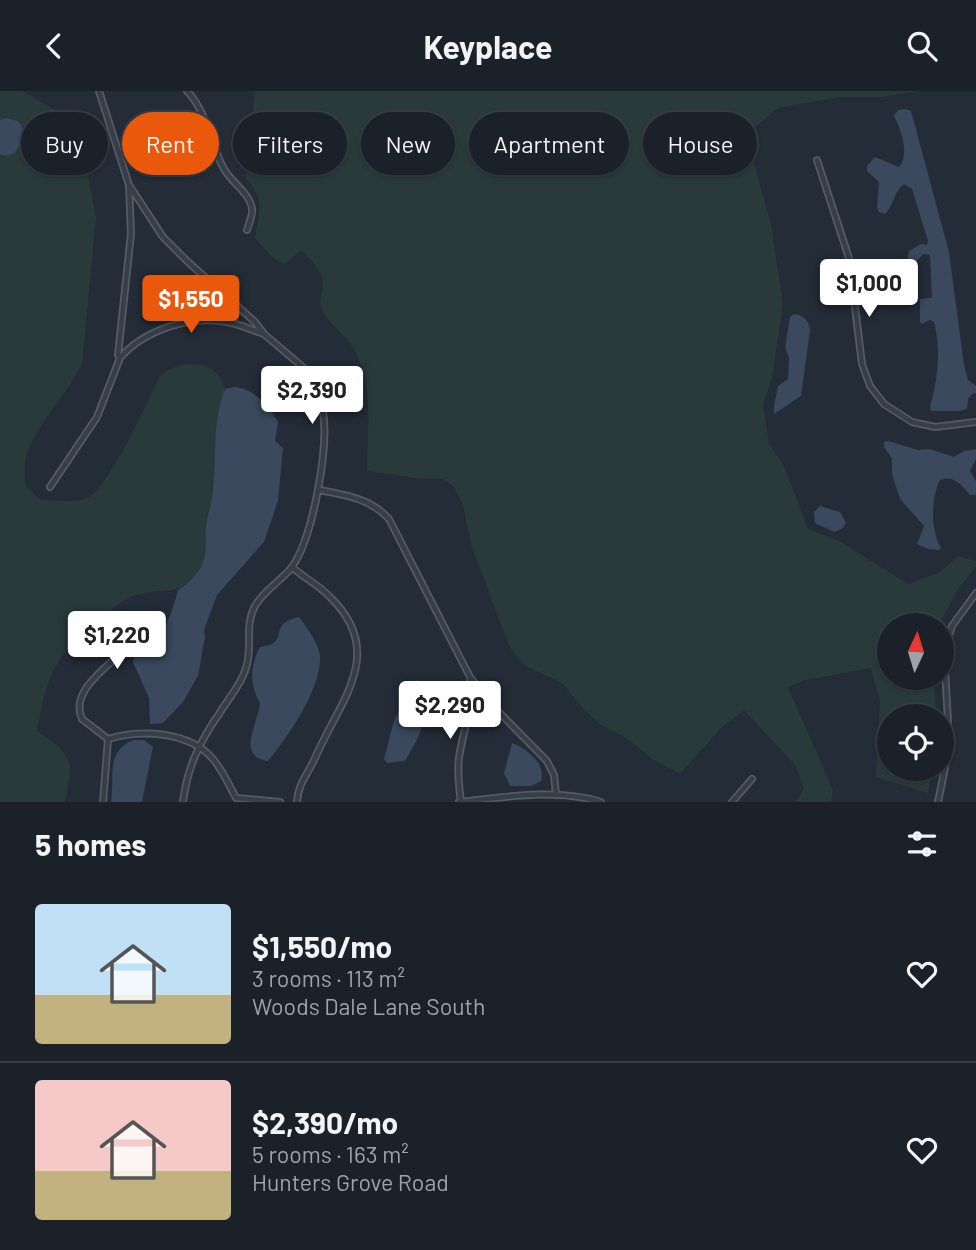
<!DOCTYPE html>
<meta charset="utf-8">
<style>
body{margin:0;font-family:Barlow,sans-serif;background:#232931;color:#f1f3f6;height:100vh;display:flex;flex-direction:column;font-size:26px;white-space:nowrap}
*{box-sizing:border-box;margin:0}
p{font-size:23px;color:#9fa3a8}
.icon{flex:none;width:38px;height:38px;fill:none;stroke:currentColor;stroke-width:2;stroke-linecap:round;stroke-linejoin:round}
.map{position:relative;height:711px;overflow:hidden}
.panel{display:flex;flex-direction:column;background:#1a2129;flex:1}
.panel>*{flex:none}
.top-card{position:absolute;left:21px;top:21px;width:934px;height:63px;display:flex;gap:14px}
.needle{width:46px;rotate:4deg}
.controls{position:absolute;left:877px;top:522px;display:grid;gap:14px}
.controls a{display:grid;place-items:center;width:77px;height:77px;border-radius:50%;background:#1a2129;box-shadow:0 2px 5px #0004,0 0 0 2px #383e46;font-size:35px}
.price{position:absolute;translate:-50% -60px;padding:0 16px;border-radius:7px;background:#fff;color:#222;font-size:23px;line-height:46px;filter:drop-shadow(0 2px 4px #0008)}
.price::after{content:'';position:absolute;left:50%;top:42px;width:21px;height:16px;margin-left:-10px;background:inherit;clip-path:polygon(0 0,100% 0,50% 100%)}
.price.selected{background:#ea580c;color:#fff}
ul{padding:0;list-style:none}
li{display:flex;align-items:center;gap:21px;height:175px;padding:0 35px}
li+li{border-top:2px solid #383e46}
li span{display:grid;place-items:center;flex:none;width:196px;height:140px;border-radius:7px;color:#555}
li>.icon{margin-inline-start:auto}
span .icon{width:84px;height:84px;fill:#fffc;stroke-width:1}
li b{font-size:30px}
h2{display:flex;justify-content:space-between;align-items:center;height:84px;padding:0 35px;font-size:30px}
.tag{padding:0 24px;border-radius:32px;background:#1a2129;box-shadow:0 2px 5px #0004,0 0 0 2px #383e46;font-size:24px;line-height:63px}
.tag.selected{background:#ea580c;color:#fff}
header{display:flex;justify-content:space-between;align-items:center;height:91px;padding:0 35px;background:#1a2129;font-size:32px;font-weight:700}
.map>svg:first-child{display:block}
.green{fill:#283a3a}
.water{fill:#3a495e}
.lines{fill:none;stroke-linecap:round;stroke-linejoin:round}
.street-casing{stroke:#545b65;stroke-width:8}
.street{stroke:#363e47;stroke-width:4.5}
</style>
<header><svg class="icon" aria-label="back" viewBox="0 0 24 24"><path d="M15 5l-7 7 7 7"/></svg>Keyplace<svg class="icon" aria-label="search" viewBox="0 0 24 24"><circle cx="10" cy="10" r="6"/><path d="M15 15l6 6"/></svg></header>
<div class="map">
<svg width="976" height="711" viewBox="0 0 976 711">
<rect width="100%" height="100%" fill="#232c37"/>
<path class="green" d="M0,0h23l35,21 24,33 14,72 -14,147c-15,32 -46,58 -56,94 -2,8 -1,19 -1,27l16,15c13,0 32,3 44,-1 23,-7 63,-99 75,-123 13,-12 44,-18 57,-2 4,3 6,10 8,15 -13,34 -10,69 -13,105 -1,11 -6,21 -7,32 -1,15 4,27 -4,41 -20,34 -41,18 -70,30 -14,5 -23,17 -33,27 -10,10 -23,18 -32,28 -20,23 -23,51 -29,79 37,25 37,29 28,71h-65z
M255,0h664l-37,6h-42l-62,11 -23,19 -7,14 23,83 12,80 -11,75 -9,26 6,39 15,22 24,63 33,13 67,42 32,-12 18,-16 18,5v5l-19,25 -18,34h-50v52h45l2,39h-47v52h43l-4,25 -52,-16 4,-76 -9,-33 -66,12 -17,7 45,103 -2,12h-36l9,-13 -8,-23 -52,-56 -23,18 -41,46 -28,-15 -24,-20 -27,-14 -16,-14 -22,-27 -39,-19 -15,-19 -38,-102 -8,-39 -10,-19 -10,-7 -28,-1 -48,-7c0,-42 8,-83 -13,-122 -8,-14 -23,-23 -31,-37 -7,-12 1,-20 0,-31 -2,-12 -14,-23 -22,-31l-17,15 -14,-10 -15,-17c4,-29 11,-38 -10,-61l12,-23 -6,-21z"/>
<path class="water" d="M905,18l6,2 38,141 15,113 4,15 8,6v7l-4,1 -4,5 -1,10 -8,2h-28l-1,-5c8,-26 11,-57 4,-84l-4,-2 -9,4 -1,-3v-22l12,-1 -2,-43 -7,-1 -7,8 -10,4 3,-15 12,-7 6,1 1,-4 -16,-52 -8,-5c-10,7 -10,21 -19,30l-6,-2 -2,-5 2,-25 -12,-11v-5l8,-9 24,10c11,-12 2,-38 -5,-51l4,-6z
M6,27l12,3 5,8c-2,13 -5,32 -23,25v-34z
M794,223c10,1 15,7 16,16l-9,66 -27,18v-8l4,-20 10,-7 1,-21 -4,-11 5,-30z
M234,296c18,1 36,18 44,35l-3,19 8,7 -5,53 -14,41 -47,53 -13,35 1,7 -7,39 -15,26 -20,21 -13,1 -1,-26 -16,-36 2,-8c27,-7 37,-41 43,-64 11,-7 20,-15 25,-28 5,-13 1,-24 3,-38 1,-9 5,-18 6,-27 5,-37 -1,-73 13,-108z
M888,350l30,9 12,-1 24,8 10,-6 12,-2v10l-6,12 6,10v14h-6c-9,-10 -15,-20 -30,-15 -9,19 -10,49 1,68l-2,2 -11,-1 -11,-5 7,-18 -24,-27 -8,-25v-16l-8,-11v-5z
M820,415l20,6 6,11 -4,6 -8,3 -19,-9 -1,-11z
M299,526c8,11 22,29 21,43 -1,32 -32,77 -52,101 -33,-4 -9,-40 -8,-58 -11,-18 -10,-37 0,-56 33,-4 5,-23 39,-30z
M417,589c22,21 1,60 -12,81l-18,2 -3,-4 10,-38 18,-39z
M133,649h11l9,7 -11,55h-31c4,-26 -6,-50 22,-62z
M512,652c15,6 34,20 29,38l-10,5h-21l-6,-13z"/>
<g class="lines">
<defs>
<path id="street" d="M99,0l30,94 34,52 24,24 68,61 9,12 40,34c9,13 17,27 19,43 6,37 -10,126 -31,156 -11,14 -28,23 -37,39 -11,20 -2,42 -9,62 -5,17 -18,31 -27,46 -19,27 -32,54 -36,88
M187,0c21,22 23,53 37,78 7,13 26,24 28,40 1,6 -3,14 -5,21
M817,69l32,98 13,106 8,22 14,18 28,18 23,5 41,-5
M120,267c24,-28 70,-43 107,-36 12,2 25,8 37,12
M50,396l47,-70 23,-59 -2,-3 13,-121 -2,-49
M319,399c26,5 51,8 70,29l81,158 18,24 59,60 7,14 2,20
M292,476c12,11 27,18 38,30 58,56 9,105 -15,161 -7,16 -17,25 -18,44
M140,540c-10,24 -74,53 -58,88l26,20c32,-10 81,-8 105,20 10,12 16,26 23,39l44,4
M103,711l5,-63
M459,711c46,-5 97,-14 142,0
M461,711c-2,-15 -4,-29 -2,-44 4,-29 15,-49 11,-81
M732,711l20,-23
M938,711l7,-34 3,-46 -4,-72 8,-24 24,-33"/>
</defs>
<use href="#street" class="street-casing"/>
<use href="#street" class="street"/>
</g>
</svg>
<div class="controls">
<a><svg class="needle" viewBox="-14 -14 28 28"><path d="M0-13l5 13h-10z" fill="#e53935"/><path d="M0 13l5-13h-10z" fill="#9fa3a8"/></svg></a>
<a><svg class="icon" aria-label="locate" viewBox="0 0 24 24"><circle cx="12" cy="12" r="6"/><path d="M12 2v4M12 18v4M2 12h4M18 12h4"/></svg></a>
</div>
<b class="price" style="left:869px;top:228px">$1,000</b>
<b class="price selected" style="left:191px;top:244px">$1,550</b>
<b class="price" style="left:312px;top:335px">$2,390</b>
<b class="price" style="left:117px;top:580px">$1,220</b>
<b class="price" style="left:450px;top:650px">$2,290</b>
<div class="top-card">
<a class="tag">Buy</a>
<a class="tag selected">Rent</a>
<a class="tag">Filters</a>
<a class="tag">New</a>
<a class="tag">Apartment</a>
<a class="tag">House</a>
</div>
</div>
<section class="panel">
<h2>5 homes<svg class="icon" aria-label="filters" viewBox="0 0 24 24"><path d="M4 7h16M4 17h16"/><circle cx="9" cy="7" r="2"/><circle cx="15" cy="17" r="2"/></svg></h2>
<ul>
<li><span style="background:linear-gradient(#bfe0f5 65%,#c2b280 0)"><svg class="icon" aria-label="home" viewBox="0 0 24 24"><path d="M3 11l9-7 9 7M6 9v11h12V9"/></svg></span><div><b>$1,550/mo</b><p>3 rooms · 113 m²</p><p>Woods Dale Lane South</p></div><svg class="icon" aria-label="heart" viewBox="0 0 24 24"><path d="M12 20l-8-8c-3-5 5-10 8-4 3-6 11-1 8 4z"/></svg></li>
<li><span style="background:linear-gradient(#f6c9c9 65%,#c2b280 0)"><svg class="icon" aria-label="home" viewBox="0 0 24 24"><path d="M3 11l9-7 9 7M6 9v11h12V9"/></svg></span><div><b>$2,390/mo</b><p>5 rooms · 163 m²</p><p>Hunters Grove Road</p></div><svg class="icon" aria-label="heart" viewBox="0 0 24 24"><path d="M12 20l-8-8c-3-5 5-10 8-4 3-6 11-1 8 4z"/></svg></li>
</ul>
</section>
